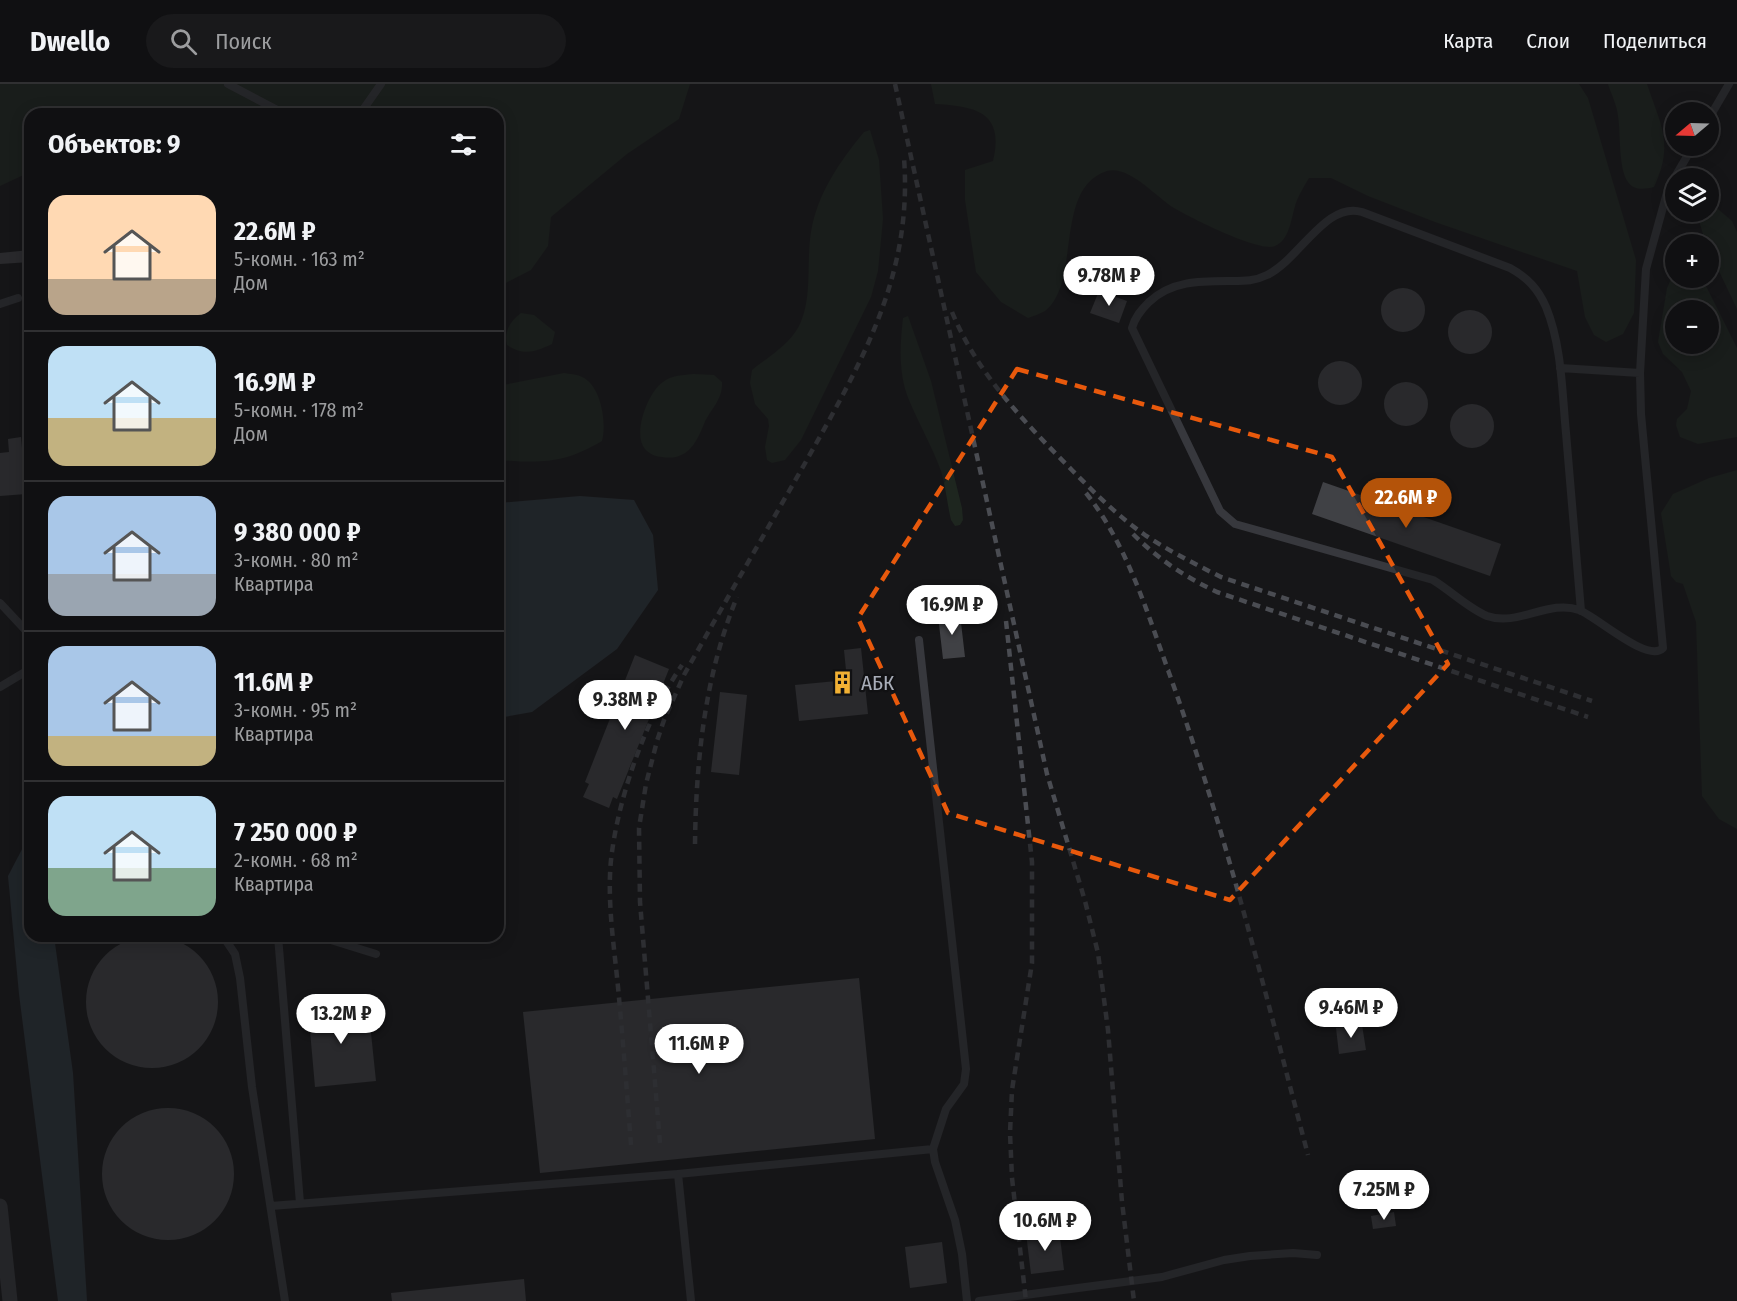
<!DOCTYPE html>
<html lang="ru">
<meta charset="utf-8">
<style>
body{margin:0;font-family:"Fira Sans Condensed",sans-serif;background:#19191b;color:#f1f3f6;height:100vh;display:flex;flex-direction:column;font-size:22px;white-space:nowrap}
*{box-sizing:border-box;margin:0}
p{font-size:20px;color:#9c9d9f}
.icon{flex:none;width:33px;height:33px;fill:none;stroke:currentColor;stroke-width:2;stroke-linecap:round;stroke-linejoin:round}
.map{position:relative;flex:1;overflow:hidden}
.details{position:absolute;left:24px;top:24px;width:480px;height:834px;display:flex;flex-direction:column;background:#101012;border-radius:18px;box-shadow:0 3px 15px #0003,0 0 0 2px #303032}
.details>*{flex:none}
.needle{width:39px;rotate:251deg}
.fabs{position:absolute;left:1665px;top:18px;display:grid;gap:12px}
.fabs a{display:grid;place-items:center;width:54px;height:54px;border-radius:50%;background:#101012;box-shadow:0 3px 15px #0003,0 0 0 2px #303032;font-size:30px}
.price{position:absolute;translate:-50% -51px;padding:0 14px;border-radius:21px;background:#fff;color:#222;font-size:20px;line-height:39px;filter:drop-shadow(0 2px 3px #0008)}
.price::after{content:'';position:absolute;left:50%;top:36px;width:18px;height:14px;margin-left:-9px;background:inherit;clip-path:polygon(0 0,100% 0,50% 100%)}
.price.on{background:#b45309;color:#fff}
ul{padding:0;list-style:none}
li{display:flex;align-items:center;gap:18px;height:150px;padding:0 24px}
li+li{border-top:2px solid #303032}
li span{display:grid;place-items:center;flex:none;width:168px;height:120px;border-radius:18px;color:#555}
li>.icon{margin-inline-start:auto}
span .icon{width:72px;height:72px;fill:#fffc;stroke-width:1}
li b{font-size:26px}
h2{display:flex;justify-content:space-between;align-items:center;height:72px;padding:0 24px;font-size:26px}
header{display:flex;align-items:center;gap:36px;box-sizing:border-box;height:84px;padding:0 30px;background:#101012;border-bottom:2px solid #303032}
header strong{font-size:28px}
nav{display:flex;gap:33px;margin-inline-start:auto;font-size:21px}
.search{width:420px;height:54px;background:#19191b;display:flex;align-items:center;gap:15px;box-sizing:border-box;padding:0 21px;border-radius:33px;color:#9c9d9f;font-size:22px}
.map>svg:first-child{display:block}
.green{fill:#1e261f;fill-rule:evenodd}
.water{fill:#2c353c}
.building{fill:#404145}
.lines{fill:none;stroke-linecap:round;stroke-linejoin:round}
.lane{stroke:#37383d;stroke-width:8}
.street{stroke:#37383d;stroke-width:15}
.rail{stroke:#4a4c52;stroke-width:4.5;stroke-dasharray:8 6;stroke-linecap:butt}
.marked{fill:none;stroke:#e8590c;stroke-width:4.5;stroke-dasharray:12 8;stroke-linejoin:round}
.labels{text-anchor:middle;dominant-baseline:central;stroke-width:4.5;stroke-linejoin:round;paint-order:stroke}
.poi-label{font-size:21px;fill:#a8adb8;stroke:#111113;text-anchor:start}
</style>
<header>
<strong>Dwello</strong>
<div class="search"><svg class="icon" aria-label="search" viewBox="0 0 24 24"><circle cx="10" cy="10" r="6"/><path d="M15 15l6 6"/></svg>Поиск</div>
<nav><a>Карта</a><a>Слои</a><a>Поделиться</a></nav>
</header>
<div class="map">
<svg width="1737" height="1217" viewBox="0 0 1737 1217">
<rect width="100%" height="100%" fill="#161618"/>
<path class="green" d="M0,0h690l-11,35 -52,35 -76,63 -3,29 -17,24 -33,17v-173h-468v58l-30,14z
M931,0h648l9,14 48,162 -2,53 -11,21 -17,8 -12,-7 -9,-18 -8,-46 -142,-49 -67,-26 -37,-18h-22c-4,7 -8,13 -11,20 -7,14 -6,41 -23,48 -15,7 -86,-29 -101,-38 -18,-11 -45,-43 -67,-37 -54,17 -25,111 -62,140 -5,3 -12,5 -17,7l-27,-16 -25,-30 -11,-72v-30l28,-9c12,-49 -18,-55 -58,-57z
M1608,0h39c14,42 27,60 7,103 -9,2 -20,4 -26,-5 -10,-14 -7,-48 -10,-66 -1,-11 -7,-22 -10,-32z
M870,46l9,30 4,59 -5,52 -7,26 -70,143 -16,20 -13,3 -5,-3 -2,-13 4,-21 -1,-7 -13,-15 -5,-21 2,-13c16,-13 37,-25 47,-44 14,-28 7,-64 12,-94 6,-38 29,-71 53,-100z
M1709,125h9l14,12 5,11v77l-28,-59 -1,-6h-2l-7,-23 4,-9h5z
M1675,186l1,8h26l35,70v89l-39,7 -18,-7 -4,-12 1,-6 10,-10 4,-18 -9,-19 -19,-18 -5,-12 9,-54zM1676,226h32v34h-32z
M521,229l13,2 21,17 -3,12c-17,8 -28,12 -45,1 -3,-14 3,-24 14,-32z
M908,232l23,65 31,127 1,12 -3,5 -5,1 -4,-6c-4,-16 -5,-33 -10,-49 -9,-25 -22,-47 -32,-71 -11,-26 -9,-56 -6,-82z
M564,289c5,1 13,1 18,4 19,8 25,46 20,64 -39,23 -60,22 -104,19v-74z
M694,290l20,1 8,7c1,18 -11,26 -18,42 -8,20 -17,37 -42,33 -5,0 -13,-3 -17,-8 -13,-15 3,-57 18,-67 8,-7 21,-7 31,-8z
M1737,386v359l-18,-10 -17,-23 -6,-174 -13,-38 -7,-2 -5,-6 -10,-63 12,-19 36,-16z"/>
<path class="water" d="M580,412l54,4 19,35 5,55 -41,59 -85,63 -34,6v-215z
M30,750v102h24l19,137 14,228h-29l-39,-307 -11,-118z"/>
<path class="building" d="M30,166v12l-30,2v-11z
M1381 226a22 22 0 1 1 44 0a22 22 0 1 1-44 0Z
M1099,207l28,10 -8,22 -29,-10z
M1448 248a22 22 0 1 1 44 0a22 22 0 1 1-44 0Z
M1318 299a22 22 0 1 1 44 0a22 22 0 1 1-44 0Z
M1384 320a22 22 0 1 1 44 0a22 22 0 1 1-44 0Z
M1450 342a22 22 0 1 1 44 0a22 22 0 1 1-44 0Z
M21,353l5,57 -26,2v-43l9,-1 -1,-13z
M1323,398l178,62 -11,32 -178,-62z
M960,530l5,43 -22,2 -5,-43z
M861,564l7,66 -69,7 -4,-36 52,-5 -3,-30z
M635,571l34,14 -52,130 -4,-2 -4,11 -26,-11 6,-13 -4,-2z
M720,608l27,3 -8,80 -28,-3z
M86 918a66 66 0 1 1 132 0a66 66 0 1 1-132 0Z
M859,894l16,161 -335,34 -17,-161z
M348,910l2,22 19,-2 7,67 -61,6 -6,-68 13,-1 -2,-21z
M1362,941l4,25 -27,4 -3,-26z
M102 1090a66 66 0 1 1 132 0a66 66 0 1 1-132 0Z
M1394,1128l2,14 -23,3 -2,-13z
M1059,1145l5,41 -33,4 -5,-41z
M942,1158l5,41 -37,5 -5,-41z
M524,1195l2,22h-134l-1,-8z"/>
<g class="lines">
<path class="lane" d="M228,0l57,30
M360,30l21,-30
M1708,36l21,-36
M0,220l18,-6
M1560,284l80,5
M0,519l30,32
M1581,527c-5,-60 -10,-119 -15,-178 -4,-41 -4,-87 -20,-126 -8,-18 -18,-29 -36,-39l-148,-56c-36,-11 -62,47 -95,63 -12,6 -22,6 -35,6 -30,0 -60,-1 -83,21 -8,8 -14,15 -17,26l88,183 15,13 198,56c18,11 35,28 54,36 31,11 62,-17 92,-6 17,6 69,54 84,38l-22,-234 -1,-41 6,-104 22,-80 25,-43
M919,556l47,429 -2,15 -18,25 -13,40 2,13 20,58 7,34 5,47
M0,603l30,-18
M223,852l12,18 5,24 12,109 33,214
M278,852l22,267
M318,852l58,18
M678,1090l13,127
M271,1122l407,-32 255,-25
M979,1217l183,-24 62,-17 26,-4 43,-3 24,2"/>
<path class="street" d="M0,1122l10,95"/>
<path class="rail" d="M895,0l152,690 38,127 13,52 10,77 14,172 12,99
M952,228c23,56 63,100 105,143 28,28 55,57 88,80 24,16 50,29 76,42l371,124
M1086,409c41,52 60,116 82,177 57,158 97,322 140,485
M1133,450c25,25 52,43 84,58l371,125
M1006,537l26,241v101l-20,127 -2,43 2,45 14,123
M695,760c1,-85 10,-169 42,-247
M660,1059l-20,-241 -1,-74 7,-44 11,-43 7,-21 20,-45c39,-70 80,-140 120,-210 56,-100 109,-188 100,-307
M631,1061c-4,-52 -8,-105 -13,-158 -4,-42 -11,-85 -7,-127 7,-63 35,-142 71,-195"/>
</g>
<path d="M0 0H1737V1217H0ZM1017,285l315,88 116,207 -218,236 -282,-87 -90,-195z" fill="#161618" fill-opacity=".55" fill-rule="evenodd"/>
<path class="marked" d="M1017,285l315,88 116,207 -218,236 -282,-87 -90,-195z"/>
<defs>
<symbol id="building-bare" viewBox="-9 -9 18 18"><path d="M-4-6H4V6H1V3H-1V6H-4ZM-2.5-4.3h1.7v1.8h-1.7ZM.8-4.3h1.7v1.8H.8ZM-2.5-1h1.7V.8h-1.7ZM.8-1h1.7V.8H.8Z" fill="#f2b134" stroke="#111113" stroke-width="2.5" paint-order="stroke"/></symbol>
</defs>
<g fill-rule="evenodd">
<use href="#building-bare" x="826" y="582" width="33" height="33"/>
</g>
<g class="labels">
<g class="poi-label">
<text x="861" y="599">АБК</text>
</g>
</g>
</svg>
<div class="fabs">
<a><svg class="needle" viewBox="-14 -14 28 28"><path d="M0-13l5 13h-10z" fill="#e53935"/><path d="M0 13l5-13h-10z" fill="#9c9d9f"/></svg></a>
<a><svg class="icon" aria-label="layers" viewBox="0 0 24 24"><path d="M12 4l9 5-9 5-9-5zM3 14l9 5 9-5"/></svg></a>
<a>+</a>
<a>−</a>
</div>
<b class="price" style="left:1109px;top:223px">9.78M ₽</b>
<b class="price on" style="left:1406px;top:445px">22.6M ₽</b>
<b class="price" style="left:952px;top:552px">16.9M ₽</b>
<b class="price" style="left:625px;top:647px">9.38M ₽</b>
<b class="price" style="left:1351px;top:955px">9.46M ₽</b>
<b class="price" style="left:341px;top:961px">13.2M ₽</b>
<b class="price" style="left:699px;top:991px">11.6M ₽</b>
<b class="price" style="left:1384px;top:1137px">7.25M ₽</b>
<b class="price" style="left:1045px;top:1168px">10.6M ₽</b>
<section class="details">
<h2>Объектов: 9<svg class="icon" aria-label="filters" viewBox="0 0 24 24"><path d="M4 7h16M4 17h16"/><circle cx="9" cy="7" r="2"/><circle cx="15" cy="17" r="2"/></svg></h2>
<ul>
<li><span style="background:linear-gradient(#ffd9b3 70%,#b9a48a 0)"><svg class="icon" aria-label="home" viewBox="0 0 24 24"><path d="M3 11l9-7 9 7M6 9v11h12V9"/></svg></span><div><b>22.6M ₽</b><p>5-комн. · 163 m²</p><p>Дом</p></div></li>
<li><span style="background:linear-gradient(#bfe0f5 60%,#c2b280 0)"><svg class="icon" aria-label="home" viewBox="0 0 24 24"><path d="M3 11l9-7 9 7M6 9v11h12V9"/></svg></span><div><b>16.9M ₽</b><p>5-комн. · 178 m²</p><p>Дом</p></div></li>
<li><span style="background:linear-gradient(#a9c7e8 65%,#9aa5b1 0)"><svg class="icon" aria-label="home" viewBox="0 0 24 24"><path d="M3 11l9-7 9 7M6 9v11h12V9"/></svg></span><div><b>9 380 000 ₽</b><p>3-комн. · 80 m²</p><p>Квартира</p></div></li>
<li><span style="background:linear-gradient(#a9c7e8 75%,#c2b280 0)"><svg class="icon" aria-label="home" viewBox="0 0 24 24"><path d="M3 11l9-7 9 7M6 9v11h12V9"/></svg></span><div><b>11.6M ₽</b><p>3-комн. · 95 m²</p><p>Квартира</p></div></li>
<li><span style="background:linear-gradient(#bfe0f5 60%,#7fa58c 0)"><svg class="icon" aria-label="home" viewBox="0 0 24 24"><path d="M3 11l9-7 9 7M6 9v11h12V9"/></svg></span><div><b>7 250 000 ₽</b><p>2-комн. · 68 m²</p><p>Квартира</p></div></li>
</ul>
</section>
</div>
